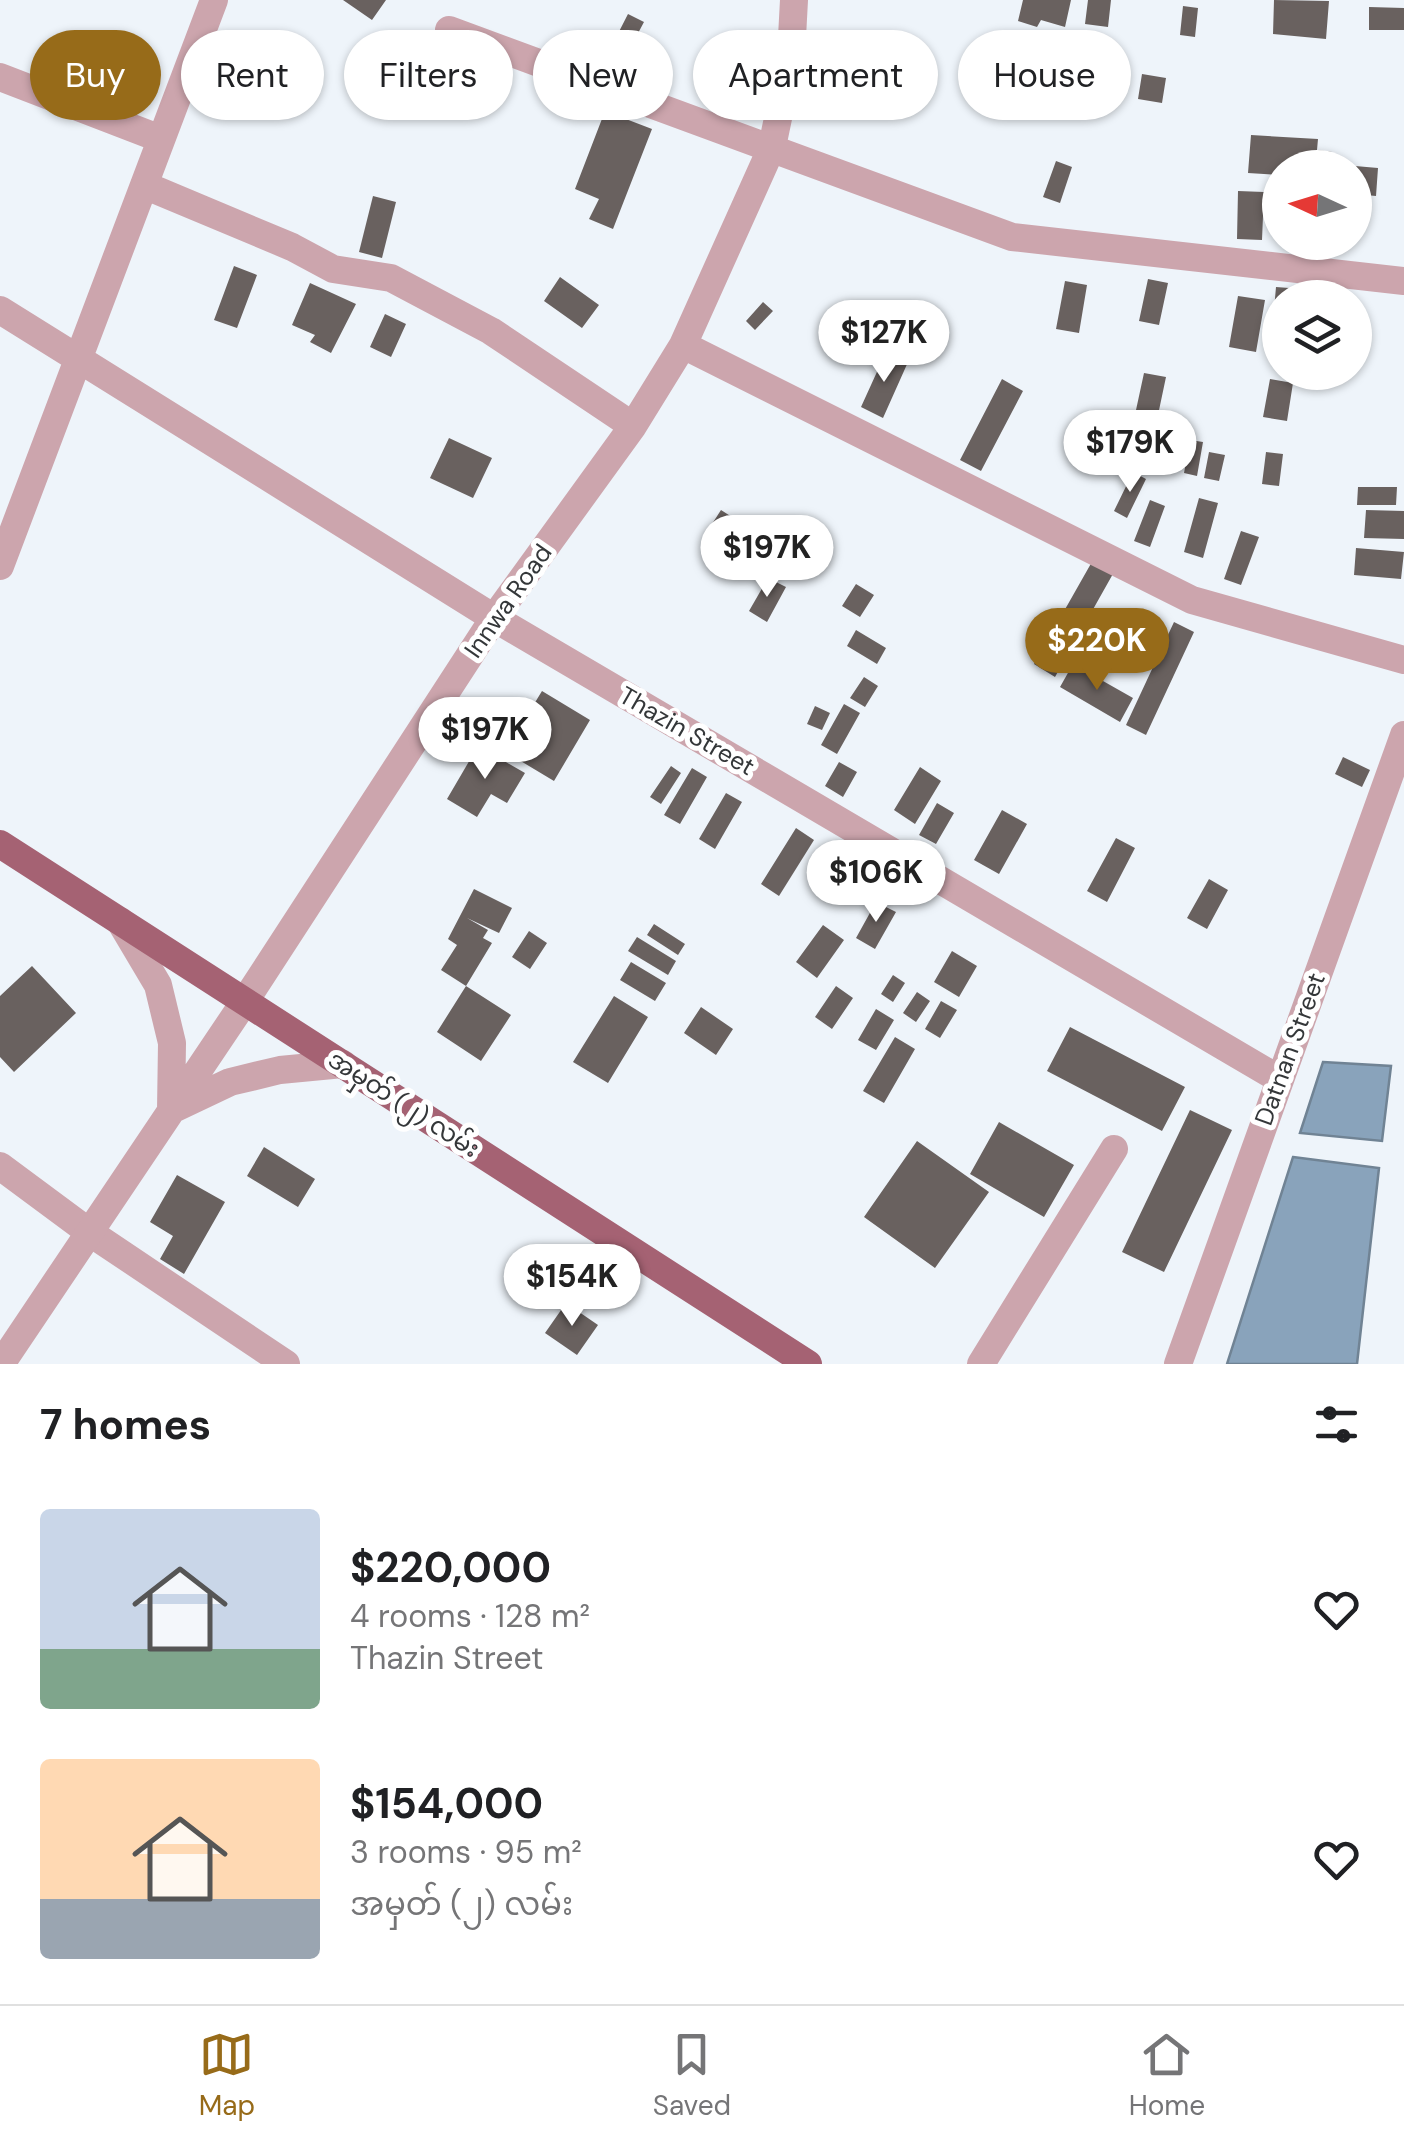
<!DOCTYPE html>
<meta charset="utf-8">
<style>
body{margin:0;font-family:"DM Sans","Noto Sans Myanmar",sans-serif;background:#f2f2f2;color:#202124;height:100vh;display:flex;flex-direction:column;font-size:38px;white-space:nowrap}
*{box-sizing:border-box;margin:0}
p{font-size:32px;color:#757577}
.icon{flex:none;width:55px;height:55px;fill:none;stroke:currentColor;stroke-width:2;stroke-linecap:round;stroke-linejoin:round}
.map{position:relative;height:1364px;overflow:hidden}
.details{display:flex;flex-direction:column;background:#fff;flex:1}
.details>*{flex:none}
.top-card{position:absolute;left:30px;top:30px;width:1345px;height:90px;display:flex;gap:20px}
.needle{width:65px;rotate:274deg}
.tools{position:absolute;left:1262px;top:150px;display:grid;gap:20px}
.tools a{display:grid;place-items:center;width:110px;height:110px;border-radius:50%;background:#fff;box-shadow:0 2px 8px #0004;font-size:50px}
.price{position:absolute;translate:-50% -85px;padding:0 22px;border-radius:35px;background:#fff;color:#222;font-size:32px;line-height:65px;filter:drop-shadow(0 2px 5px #0008)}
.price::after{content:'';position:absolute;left:50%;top:60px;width:30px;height:22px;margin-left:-15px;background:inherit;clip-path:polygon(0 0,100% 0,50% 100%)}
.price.current{background:#976b19;color:#fff}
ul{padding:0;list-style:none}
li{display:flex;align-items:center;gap:30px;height:250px;padding:0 40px}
li span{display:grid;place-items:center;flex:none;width:280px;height:200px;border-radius:10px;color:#555}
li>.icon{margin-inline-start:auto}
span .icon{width:120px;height:120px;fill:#fffc;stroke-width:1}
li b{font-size:42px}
h2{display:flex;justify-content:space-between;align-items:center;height:120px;padding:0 40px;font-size:42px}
.pill{padding:0 35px;border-radius:45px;background:#fff;box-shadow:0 2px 8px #0004;font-size:35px;line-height:90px}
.pill.current{background:#976b19;color:#fff}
.tab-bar{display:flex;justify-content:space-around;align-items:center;height:140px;border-top:2px solid #e0e0e0;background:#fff;font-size:28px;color:#757577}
.tab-bar a{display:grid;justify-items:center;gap:5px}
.tab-bar .current{color:#976b19}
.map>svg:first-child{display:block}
.water{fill:#89a3bb;stroke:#708394;stroke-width:2.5}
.building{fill:#69615f}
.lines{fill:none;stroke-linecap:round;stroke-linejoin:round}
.minor{stroke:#cca5ad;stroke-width:28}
.tertiary{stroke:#cca5ad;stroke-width:28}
.primary{stroke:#a56273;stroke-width:28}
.labels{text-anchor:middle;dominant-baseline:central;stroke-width:10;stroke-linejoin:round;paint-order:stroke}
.street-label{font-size:25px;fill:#343739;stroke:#fff}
</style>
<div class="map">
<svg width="1404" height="1364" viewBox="0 0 1404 1364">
<rect width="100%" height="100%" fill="#eef4fa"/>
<path class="water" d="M1323,1062l68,4 -9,75 -82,-8z
M1293,1157l86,11 -22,196h-130z"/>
<path class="building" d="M343,0h43l-14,20z
M1023,0h48l-6,27 -24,-7 -4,7 -19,-6z
M1088,0h23l-3,27 -23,-3z
M1274,0l55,1 -3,38 -53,-5z
M1183,6l15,2 -3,29 -15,-2z
M1369,7l35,1v22h-35z
M628,14l16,8 -24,45 -15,-8z
M109,40l36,13 -19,49 -35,-14z
M212,59l30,10 -8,26 -34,-12z
M1142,74l24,4 -4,25 -24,-4z
M210,93l15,7 -7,16 -15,-7z
M605,111l47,18 -39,100 -24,-10 10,-20 -24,-10z
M1251,135l67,4 -1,11 15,2 -2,16h-50v7l-32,-2z
M1056,161l16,6 -12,36 -17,-6z
M1355,166l23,2 -2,28 -21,-2z
M1238,191l26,1 -2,48 -25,-1z
M373,196l23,6 -14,56 -23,-6z
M234,266l23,9 -20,53 -23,-8z
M560,277l39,28 -17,23 -38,-27z
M1148,279l20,4 -9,42 -20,-4z
M1065,281l22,4 -8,48 -23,-4z
M310,283l46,21 -25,49 -21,-11 5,-7 -23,-10z
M1276,287l26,2 -1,9h-21v47l-9,-1z
M1238,296l27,4 -9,52 -27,-5z
M763,302l10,9 -18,19 -9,-9z
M385,314l21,10 -15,33 -21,-10z
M886,352l22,10 -25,56 -22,-11z
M1144,373l22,4 -8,38 -22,-5z
M1002,379l21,12 -42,80 -21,-11z
M1270,379l23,4 -6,38 -24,-4z
M449,438l43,20 -19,40 -43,-20z
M1190,440l13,2 -6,34 -13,-3z
M1209,452l16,3 -6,26 -15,-3z
M1266,452l17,2 -4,32 -17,-2z
M1133,472l13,7 -19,39 -13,-7z
M1358,487h39l-1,18h-39z
M1199,498l19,5 -15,55 -19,-6z
M1150,500l15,6 -15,41 -16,-6z
M721,510l39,25 -18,29 -39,-26z
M1366,510l38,1v28l-40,-1z
M1241,531l18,6 -18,48 -17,-6z
M1356,548l48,4 -3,27 -47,-4z
M1093,560l21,12 -59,105 -21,-13z
M768,578l18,9 -19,35 -18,-11z
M856,584l18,11 -14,22 -18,-11z
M1174,622l20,10 -48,103 -20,-10z
M856,630l30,18 -9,16 -30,-18z
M1073,664l60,34 -13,24 -60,-35z
M864,677l14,9 -13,21 -15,-9z
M542,691l48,29 -36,61 -45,-27 11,-19 -13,-9 14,-23 10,6z
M844,704l16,9 -23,41 -16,-9z
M815,706l15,7 -8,17 -15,-6z
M478,746l47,27 -18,30 -16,-9 -14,23 -30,-18z
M1343,757l27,13 -8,17 -27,-13z
M839,762l18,10 -14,25 -18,-11z
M671,766l10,7 -20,31 -11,-7z
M920,767l21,14 -26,43 -21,-14z
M692,768l15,9 -27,47 -16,-9z
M726,793l16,9 -27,47 -16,-10z
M937,803l17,10 -18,31 -17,-9z
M1002,810l25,14 -28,50 -25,-14z
M796,828l18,12 -35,56 -18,-12z
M1116,838l19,10 -28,54 -20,-11z
M1209,879l19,11 -21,39 -20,-11z
M474,889l38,19 -13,25 -32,-15 21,12 -5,8 9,5 -26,43 -25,-16 16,-25 -9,-6z
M876,902l20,10 -21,37 -19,-11z
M654,924l31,20 -7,11 -31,-20z
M823,925l21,15 -27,38 -21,-16z
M529,931l18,12 -17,26 -18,-12z
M637,937l39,24 -8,14 -40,-24z
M952,951l25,15 -18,31 -25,-15z
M631,962l35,21 -11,18 -35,-21z
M32,966l44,47 -62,59 -14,-15v-61z
M893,975l12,8 -12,19 -12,-8z
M466,986l45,29 -30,46 -44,-29z
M836,986l17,12 -21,31 -17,-12z
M917,992l13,9 -14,21 -13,-9z
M614,996l34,21 -40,66 -35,-21z
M941,1001l16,9 -17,28 -15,-9z
M701,1007l32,22 -17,26 -32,-22z
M876,1009l18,11 -18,30 -18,-10z
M1070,1027l115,60 -23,44 -115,-60z
M895,1037l20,12 -31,54 -21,-12z
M1190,1110l42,20 -68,142 -42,-20z
M999,1122l75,43 -30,52 -74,-43z
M917,1141l72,51 -54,76 -71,-51z
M264,1147l51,32 -17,28 -51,-31z
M177,1175l48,27 -41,72 -24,-15 13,-23 -23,-14z
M566,1303l32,22 -21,30 -32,-22z"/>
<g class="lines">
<path class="minor" d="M449,30l563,207 392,44
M0,77l161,62
M144,185l148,62 41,22 58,9 100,53 142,95
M0,310l494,308 785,461
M683,345l509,255 212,60
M0,566l214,-566
M245,1001l249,-383 139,-192 50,-81 89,-198 19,-91 3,-56
M0,1166l89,66 197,132
M981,1364l133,-215
M1178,1364l226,-629"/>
<path class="tertiary" d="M120,921l38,64 14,58 -1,67 59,-28 50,-12 63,-6
M1,1364l244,-363"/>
<path class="primary" d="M0,844l808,520"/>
</g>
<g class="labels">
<g class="street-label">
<text transform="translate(508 601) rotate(-55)">Innwa Road</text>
<text transform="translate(687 731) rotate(30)">Thazin Street</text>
<text transform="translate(1290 1049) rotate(-70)">Datnan Street</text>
<text transform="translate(404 1104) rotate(33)">အမှတ် (၂) လမ်း</text>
</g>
</g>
</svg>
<div class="tools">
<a><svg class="needle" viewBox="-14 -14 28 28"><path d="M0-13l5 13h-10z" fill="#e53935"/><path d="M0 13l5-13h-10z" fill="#757577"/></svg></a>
<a><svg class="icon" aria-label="layers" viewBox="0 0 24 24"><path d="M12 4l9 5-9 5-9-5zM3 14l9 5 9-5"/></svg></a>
</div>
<b class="price" style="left:884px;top:385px">$127K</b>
<b class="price" style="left:1130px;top:495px">$179K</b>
<b class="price" style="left:767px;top:600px">$197K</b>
<b class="price current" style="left:1097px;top:693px">$220K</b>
<b class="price" style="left:485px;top:782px">$197K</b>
<b class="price" style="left:876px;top:925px">$106K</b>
<b class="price" style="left:572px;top:1329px">$154K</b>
<div class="top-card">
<a class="pill current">Buy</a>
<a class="pill">Rent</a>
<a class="pill">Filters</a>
<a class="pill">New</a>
<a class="pill">Apartment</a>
<a class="pill">House</a>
</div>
</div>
<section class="details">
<h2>7 homes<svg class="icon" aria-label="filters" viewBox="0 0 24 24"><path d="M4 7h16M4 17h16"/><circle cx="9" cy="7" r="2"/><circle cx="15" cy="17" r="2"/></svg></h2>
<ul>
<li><span style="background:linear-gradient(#c9d6e8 70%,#7fa58c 0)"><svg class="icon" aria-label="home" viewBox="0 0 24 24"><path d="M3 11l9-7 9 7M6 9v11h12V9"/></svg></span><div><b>$220,000</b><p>4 rooms · 128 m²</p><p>Thazin Street</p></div><svg class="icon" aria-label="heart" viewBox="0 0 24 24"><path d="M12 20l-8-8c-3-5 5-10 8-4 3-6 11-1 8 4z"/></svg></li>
<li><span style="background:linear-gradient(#ffd9b3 70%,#9aa5b1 0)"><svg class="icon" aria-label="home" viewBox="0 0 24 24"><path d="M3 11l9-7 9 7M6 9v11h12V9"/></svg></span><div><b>$154,000</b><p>3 rooms · 95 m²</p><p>အမှတ် (၂) လမ်း</p></div><svg class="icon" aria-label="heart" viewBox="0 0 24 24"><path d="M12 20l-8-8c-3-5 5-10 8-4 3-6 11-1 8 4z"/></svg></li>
</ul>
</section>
<nav class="tab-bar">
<a class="current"><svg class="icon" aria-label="map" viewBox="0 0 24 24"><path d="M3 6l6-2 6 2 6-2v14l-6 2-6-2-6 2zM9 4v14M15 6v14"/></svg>Map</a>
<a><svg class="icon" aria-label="saved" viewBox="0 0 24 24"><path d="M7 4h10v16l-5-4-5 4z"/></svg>Saved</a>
<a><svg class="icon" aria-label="home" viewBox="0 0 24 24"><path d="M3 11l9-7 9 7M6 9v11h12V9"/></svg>Home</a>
</nav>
